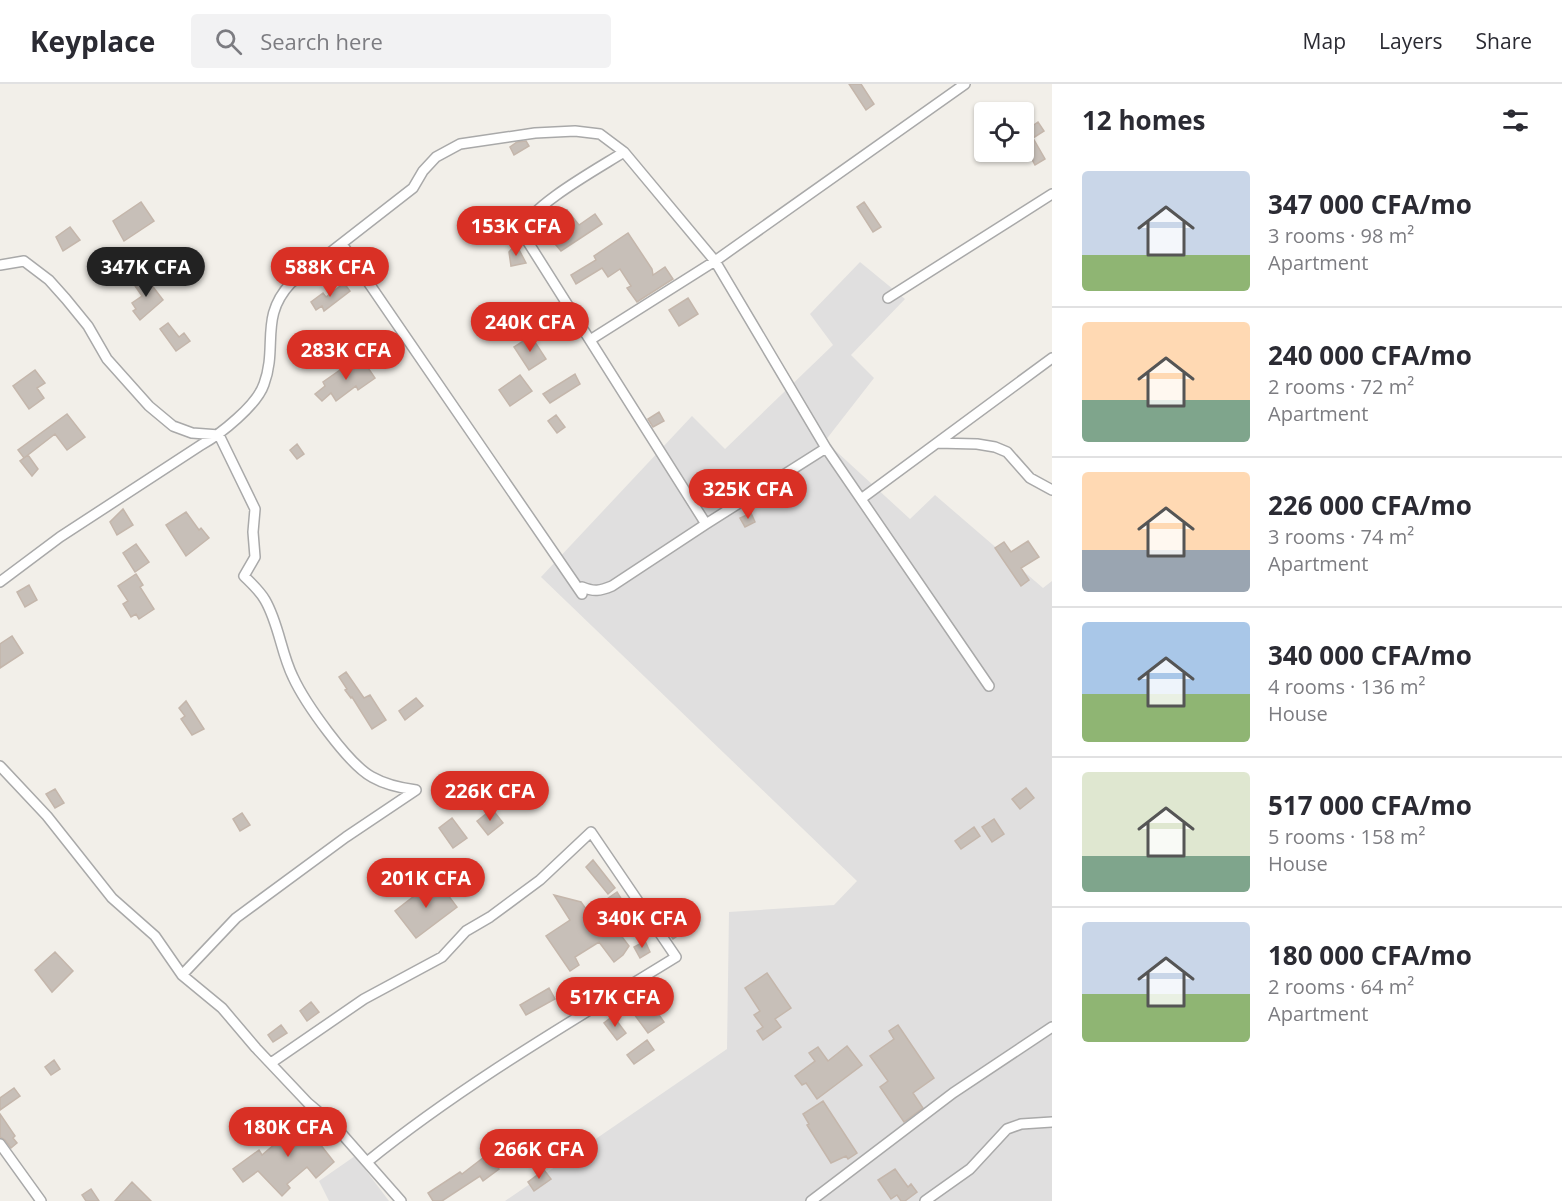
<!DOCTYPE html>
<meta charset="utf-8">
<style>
body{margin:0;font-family:"Open Sans",sans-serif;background:#f2f2f3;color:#2b2b33;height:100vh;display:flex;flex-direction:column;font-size:22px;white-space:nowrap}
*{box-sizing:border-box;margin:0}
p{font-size:20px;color:#7c7c81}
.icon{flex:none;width:33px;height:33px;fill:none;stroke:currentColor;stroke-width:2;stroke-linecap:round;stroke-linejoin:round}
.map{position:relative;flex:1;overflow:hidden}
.drawer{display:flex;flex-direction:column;background:#fff;width:510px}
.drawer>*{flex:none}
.fabs{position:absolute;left:974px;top:18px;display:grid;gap:12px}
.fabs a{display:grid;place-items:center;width:60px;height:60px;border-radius:6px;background:#fff;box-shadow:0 2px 4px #0004;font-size:30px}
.price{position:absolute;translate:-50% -51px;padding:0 14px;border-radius:21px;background:#d93025;color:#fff;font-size:20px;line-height:39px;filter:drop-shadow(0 2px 3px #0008)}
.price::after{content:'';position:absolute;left:50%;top:36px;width:18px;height:14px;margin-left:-9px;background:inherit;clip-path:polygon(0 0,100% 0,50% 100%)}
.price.active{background:#222;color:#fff}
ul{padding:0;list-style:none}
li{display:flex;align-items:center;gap:18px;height:150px;padding:0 30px}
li+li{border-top:2px solid #e1e1e2}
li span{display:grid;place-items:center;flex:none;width:168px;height:120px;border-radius:6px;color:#555}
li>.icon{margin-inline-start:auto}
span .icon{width:72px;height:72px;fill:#fffc;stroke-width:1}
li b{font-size:26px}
h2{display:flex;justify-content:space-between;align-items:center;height:72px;padding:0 30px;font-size:26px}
header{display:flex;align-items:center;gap:36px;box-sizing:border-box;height:84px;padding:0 30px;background:#fff;border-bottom:2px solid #e1e1e2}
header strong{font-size:28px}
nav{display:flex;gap:33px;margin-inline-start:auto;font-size:21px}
.search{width:420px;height:54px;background:#f2f2f3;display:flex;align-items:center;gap:15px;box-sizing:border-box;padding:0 21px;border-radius:6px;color:#7c7c81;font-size:22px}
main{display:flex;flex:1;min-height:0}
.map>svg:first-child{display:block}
.residential{fill:#e0dfdf}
.building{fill:#c7bfb8;stroke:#c4b6ab;stroke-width:1.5}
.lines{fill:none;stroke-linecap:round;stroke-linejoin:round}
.minor-casing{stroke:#a9a9a9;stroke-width:12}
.minor{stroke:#fff;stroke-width:9}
</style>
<header>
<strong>Keyplace</strong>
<div class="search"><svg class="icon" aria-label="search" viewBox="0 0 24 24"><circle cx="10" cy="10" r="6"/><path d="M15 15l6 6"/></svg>Search here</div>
<nav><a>Map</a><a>Layers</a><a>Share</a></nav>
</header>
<main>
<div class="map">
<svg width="1052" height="1117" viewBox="0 0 1052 1117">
<rect width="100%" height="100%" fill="#f2efe9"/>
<path class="residential" d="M860,178l45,37 -54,56 23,23 -49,63 85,78 25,-24 108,93 9,-7v620h-547l222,-152 2,-137 105,-7 23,-24 -316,-304 151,-161 33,33 108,-104 -23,-31z
M355,1072l34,45h-60l-10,-20z"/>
<path class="building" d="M849,0h12l13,20 -8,6z
M1023,37l5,8 10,-7 6,9 -11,7 12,21 -10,6 -7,-13 -5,3z
M526,57l3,5 -15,9 -4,-8 7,-5z
M141,118l13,19 -30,20 -11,-20z
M864,118l17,25 -8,5 -16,-25z
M567,126l12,15 16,-11 7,10 -41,27 -11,-13 -3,3 -7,-8z
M70,143l10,13 -17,11 -7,-14z
M628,149l24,36 1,6 12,-8 8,12 -36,23 -10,-14 4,-2 -11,-17 -12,8 -6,-9 -26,16 -5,-9 25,-15 -2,-4z
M516,160l10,19 -15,3 -2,-14z
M178,176l8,10 -12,8 -6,-10z
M144,191l19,25 -23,20 -7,-9 3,-2 -4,-6 10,-7 -9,-13z
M344,199l6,8 -26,20 -2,-5 -6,4 -5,-8 12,-9 3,4z
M688,214l10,16 -19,12 -10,-16z
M168,239l11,14 5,-4 6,8 -14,10 -16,-22z
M531,252l15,23 -17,11 -15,-23z
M364,278l11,16 -17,12 -2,-4 -20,15 -5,-8 -9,8 -7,-7 10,-8 -2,-4 27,-19 4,6z
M35,286l10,13 -8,5 7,10 -15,11 -16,-23z
M575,290l5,10 -30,19 -7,-9z
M520,291l12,16 -22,15 -11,-16z
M659,328l5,9 -11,6 -5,-8z
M67,330l18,23 -18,13 -12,-16 -31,24 -6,-8z
M556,331l9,12 -8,6 -9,-12z
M297,360l7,10 -7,5 -7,-9z
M28,371l10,14 -6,7 -12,-15z
M123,425l10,16 -16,10 -7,-13z
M186,428l13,18 2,-2 8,10 -23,18 -20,-31z
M751,429l4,9 -10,5 -5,-9z
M1028,457l11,16 -18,11 8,12 -8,6 -26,-38 9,-6 7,10z
M136,460l13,18 -14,10 -12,-19z
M136,490l7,11 -3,2 14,22 -15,10 -3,-5 -5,3 -8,-13 5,-3 -10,-15z
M29,501l8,15 -12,7 -8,-15z
M12,552l11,17 -23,15v-24z
M346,588l18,26 6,-3 16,25 -14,9 -20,-32 -1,1 -6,-8 2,-1 -8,-12z
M416,614l7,8 -18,14 -6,-9z
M186,617l18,28 -12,6 -11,-16 4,-3 -6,-8z
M1026,704l8,10 -14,11 -8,-10z
M55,705l9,14 -9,5 -9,-14z
M492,725l11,14 -15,12 -11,-14z
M242,729l8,12 -10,6 -7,-12z
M452,734l15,20 -14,10 -14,-20z
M994,735l10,15 -12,8 -10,-15z
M974,743l6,9 -19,13 -6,-8z
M593,776l22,28 -7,6 -22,-27z
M436,795l21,28 -41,31 -21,-27z
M617,808l8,13 -18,12 22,29 -6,9 -9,7 -15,-20 -24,15 4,8 -9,6 -24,-35 24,-16 -16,-25 27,7 7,10z
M671,829l12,19 -10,7 -12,-19z
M645,857l5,11 -10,6 -6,-11z
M55,868l18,19 -21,21 -17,-22z
M767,889l24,35 -16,11 6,8 -18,13 -6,-9 6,-4 -9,-12 6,-4 -15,-23z
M549,904l6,11 -29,16 -6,-10z
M311,918l8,10 -12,9 -7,-10z
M646,918l2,2 2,-2 14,20 -16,11 -14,-19 5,-4 -2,-2z
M613,932l13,17 -9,7 -13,-17z
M281,941l6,8 -14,9 -5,-7z
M898,941l36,53 -21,15 10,15 -19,14 -24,-35 8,-6 -18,-25 24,-17 -5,-8z
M647,956l7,10 -20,14 -7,-9z
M847,962l15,19 -45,34 -11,-16 -4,2 -7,-9 20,-15 -6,-8 9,-6 10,14z
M54,976l6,9 -9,6 -6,-8z
M14,1004l6,8 -20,14v-12z
M823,1017l34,52 -9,6 -2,-3 -15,7 -24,-38 2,-1 -6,-10z
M0,1030l15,22 -2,2 4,5 -6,5 -6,-8 -5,-3z
M298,1032l36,46 -18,16 -9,-11 -20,17 3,4 -8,8 -24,-25 -15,11 -10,-13 26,-19 3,5 22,-19 -2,-3z
M519,1051l9,15 -15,9 -9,-15z
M488,1070l11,15 -16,12 -3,-5 -38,25h-9l-5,-8 32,-21 2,2z
M895,1085l13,18 3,-3 6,8 -12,9h-4l-4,-6 -6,4 -13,-19z
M544,1086l7,9 -17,12 -6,-9z
M132,1098l19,19h-36z
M91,1105l8,12h-13l-4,-6z"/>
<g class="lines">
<defs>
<path id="minor" d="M624,68c-25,16 -93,53 -103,79l185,293
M342,160l240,350
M0,181l24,-4 25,19 17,19 22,27 19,33 42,47 24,20 19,7 27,2 36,74 -2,23 2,25 -11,19c7,7 16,15 21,24 14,24 16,53 28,77 12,26 55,87 79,100 14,8 28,11 44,13
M888,214l164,-104
M590,256l125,-79 250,-177
M937,359l40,1 18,3 12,5 23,26 22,12
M861,415l191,-141
M0,498l60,-45 141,-92c20,-11 56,-40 63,-61 14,-38 -5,-67 27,-101l122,-95 10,-17 13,-14 24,-13 75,-11 40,-2 25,3 24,18 91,109 111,187 163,238
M582,510v-7c12,5 18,4 30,-1l94,-62 120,-76
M0,682l47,50 65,82 43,38 27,39 40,33 34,40 52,55 26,22 67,76
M182,891l54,-57 110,-81 70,-47
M271,979l93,-64 78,-42 24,-26 24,-14 50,-37 51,-48 85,125c-104,64 -214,128 -309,205
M0,1060l41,57
M811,1117l142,-108 99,-66
M925,1117l45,-32 37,-40 14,-5 31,-2"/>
</defs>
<use href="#minor" class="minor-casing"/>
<use href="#minor" class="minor"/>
</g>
</svg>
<div class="fabs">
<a><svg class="icon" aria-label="locate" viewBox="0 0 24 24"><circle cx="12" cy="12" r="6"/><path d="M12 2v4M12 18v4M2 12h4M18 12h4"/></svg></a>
</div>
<b class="price" style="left:516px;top:173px">153K CFA</b>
<b class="price active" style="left:146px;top:214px">347K CFA</b>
<b class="price" style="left:330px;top:214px">588K CFA</b>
<b class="price" style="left:530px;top:269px">240K CFA</b>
<b class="price" style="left:346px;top:297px">283K CFA</b>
<b class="price" style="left:748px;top:436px">325K CFA</b>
<b class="price" style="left:490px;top:738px">226K CFA</b>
<b class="price" style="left:426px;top:825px">201K CFA</b>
<b class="price" style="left:642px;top:865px">340K CFA</b>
<b class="price" style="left:615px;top:944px">517K CFA</b>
<b class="price" style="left:288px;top:1074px">180K CFA</b>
<b class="price" style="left:539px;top:1096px">266K CFA</b>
</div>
<section class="drawer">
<h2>12 homes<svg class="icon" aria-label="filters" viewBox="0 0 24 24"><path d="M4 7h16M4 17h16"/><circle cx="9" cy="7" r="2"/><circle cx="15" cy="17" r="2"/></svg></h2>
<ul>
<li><span style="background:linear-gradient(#c9d6e8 70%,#8fb573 0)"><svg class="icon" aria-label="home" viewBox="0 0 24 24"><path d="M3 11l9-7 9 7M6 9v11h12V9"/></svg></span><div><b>347 000 CFA/mo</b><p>3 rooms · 98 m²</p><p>Apartment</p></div></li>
<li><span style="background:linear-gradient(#ffd9b3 65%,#7fa58c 0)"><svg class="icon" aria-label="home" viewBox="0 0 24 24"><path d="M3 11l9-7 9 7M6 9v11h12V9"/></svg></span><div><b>240 000 CFA/mo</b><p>2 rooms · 72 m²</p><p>Apartment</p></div></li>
<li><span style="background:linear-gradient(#ffd9b3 65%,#9aa5b1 0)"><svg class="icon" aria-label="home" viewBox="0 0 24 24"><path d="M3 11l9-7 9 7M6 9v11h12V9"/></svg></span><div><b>226 000 CFA/mo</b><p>3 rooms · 74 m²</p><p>Apartment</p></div></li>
<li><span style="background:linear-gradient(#a9c7e8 60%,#8fb573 0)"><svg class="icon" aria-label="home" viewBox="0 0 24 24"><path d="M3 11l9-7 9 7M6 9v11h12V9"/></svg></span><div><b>340 000 CFA/mo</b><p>4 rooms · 136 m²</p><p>House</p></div></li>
<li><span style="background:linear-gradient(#dfe7d0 70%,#7fa58c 0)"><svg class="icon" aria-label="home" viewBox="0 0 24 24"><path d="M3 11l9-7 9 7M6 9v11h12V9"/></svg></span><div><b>517 000 CFA/mo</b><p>5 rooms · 158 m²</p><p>House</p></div></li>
<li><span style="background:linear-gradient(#c9d6e8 60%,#8fb573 0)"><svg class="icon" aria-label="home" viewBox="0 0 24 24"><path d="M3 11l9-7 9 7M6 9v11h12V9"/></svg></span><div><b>180 000 CFA/mo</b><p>2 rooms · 64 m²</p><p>Apartment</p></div></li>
</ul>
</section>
</main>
